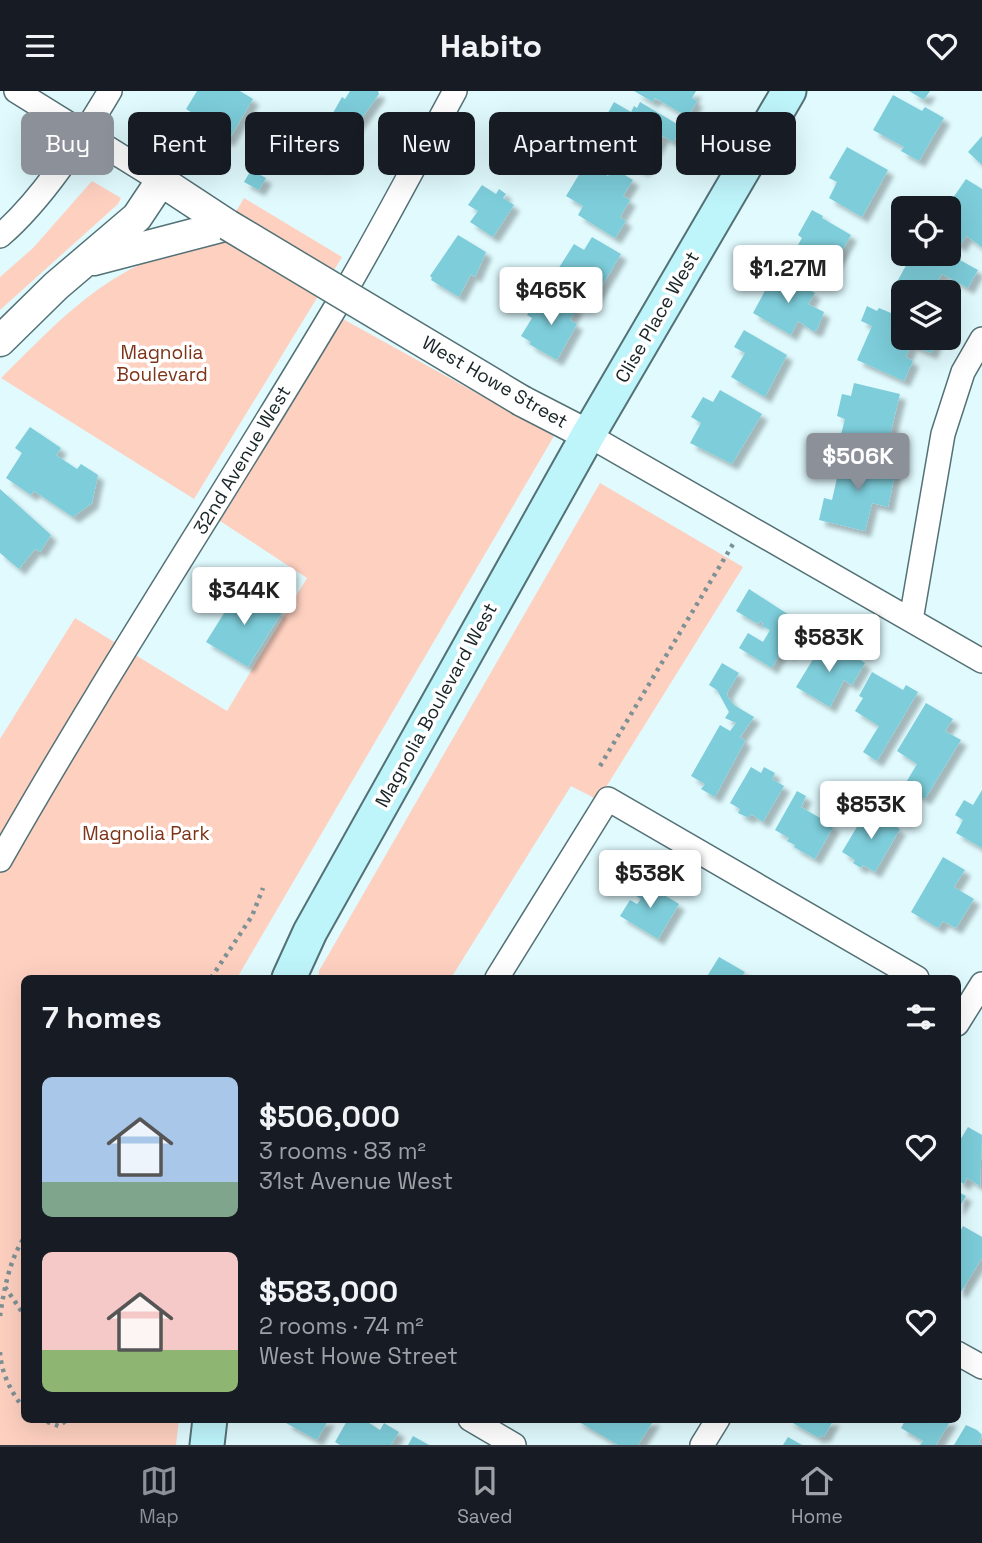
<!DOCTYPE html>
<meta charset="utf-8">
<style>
body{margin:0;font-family:"Space Grotesk",sans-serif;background:#20242c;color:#f1f3f6;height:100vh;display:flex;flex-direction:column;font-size:26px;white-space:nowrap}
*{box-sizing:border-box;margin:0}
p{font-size:23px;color:#9ea1a6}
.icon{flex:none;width:38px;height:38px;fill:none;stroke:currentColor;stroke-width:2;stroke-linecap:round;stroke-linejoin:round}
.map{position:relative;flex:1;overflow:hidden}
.panel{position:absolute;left:21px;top:884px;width:940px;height:448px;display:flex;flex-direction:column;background:#171b24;border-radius:10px;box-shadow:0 7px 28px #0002}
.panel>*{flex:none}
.top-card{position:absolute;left:21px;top:21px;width:942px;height:63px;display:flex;gap:14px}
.tools{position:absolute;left:891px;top:105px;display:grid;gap:14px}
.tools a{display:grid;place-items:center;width:70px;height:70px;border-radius:10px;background:#171b24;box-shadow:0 7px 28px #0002;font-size:35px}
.price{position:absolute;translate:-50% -60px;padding:0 16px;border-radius:7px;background:#fff;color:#222;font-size:23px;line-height:46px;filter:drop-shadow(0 2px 4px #0008)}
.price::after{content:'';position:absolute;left:50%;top:42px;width:21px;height:16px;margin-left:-10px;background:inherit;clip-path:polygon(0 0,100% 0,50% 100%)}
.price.selected{background:#8c9099;color:#fff}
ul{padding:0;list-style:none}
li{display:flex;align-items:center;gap:21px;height:175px;padding:0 21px}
li span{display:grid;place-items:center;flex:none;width:196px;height:140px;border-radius:10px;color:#555}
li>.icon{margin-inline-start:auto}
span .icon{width:84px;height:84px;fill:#fffc;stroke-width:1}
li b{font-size:30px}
h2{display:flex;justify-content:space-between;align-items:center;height:84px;padding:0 21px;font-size:30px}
.pill{padding:0 24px;border-radius:10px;background:#171b24;box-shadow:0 7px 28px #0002;font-size:24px;line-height:63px}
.pill.selected{background:#8c9099;color:#fff}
header{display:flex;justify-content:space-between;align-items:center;height:91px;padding:0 21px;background:#171b24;font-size:32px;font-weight:800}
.tabs{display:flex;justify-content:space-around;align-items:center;height:98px;border-top:2px solid #363941;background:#171b24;font-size:19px;color:#9ea1a6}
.tabs a{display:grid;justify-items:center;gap:4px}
.tabs .selected{color:#8c9099}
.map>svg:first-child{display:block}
.green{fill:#fed0c0}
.building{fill:#7dcdda;filter:url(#shadow)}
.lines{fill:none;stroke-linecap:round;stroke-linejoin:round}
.minor-casing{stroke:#547176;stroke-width:26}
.tertiary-casing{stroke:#547176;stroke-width:33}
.secondary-casing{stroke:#547176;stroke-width:37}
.path{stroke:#7e9194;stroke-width:4.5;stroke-dasharray:3.5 5;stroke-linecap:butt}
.minor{stroke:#fff;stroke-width:23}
.tertiary{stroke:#fff;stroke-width:30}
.secondary{stroke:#bef5fb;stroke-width:33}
.tertiary-bridge-casing{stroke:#547176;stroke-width:33;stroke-linecap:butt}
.tertiary-bridge{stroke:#fff;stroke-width:30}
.labels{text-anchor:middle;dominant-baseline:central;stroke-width:7;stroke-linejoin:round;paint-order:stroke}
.street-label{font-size:19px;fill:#182426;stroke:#fff}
.park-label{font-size:19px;fill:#7d3318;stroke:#fff}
</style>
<header><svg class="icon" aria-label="menu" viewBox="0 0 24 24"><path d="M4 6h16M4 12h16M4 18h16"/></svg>Habito<svg class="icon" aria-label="heart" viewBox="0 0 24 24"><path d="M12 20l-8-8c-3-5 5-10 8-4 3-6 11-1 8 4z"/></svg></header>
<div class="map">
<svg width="982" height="1354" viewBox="0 0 982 1354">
<defs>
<filter id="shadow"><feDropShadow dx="6" dy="6" stdDeviation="2" flood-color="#0004"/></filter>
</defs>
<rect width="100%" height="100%" fill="#e0fafe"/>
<path class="green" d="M92,90l29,17 -3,6 -118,106v-33l33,-29z
M244,107l98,59 -148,242 -193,-121c52,-51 97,-102 168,-125 16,-5 31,-10 48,-9z
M343,228l211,117 -317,542h-213v441h155l-3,26h-176v-706l75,-121 152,93 80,-133 -87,-57z
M600,392l143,84 -145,233 -27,-14 -120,192h-133l1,-7z"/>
<path class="building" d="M197,0h43l13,8 -25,42 -16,-10 8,-12 -10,-6 -5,8 -19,-12z
M350,0h28l1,3 -25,35 -19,-12 1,-3 -3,-1 9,-16 3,2z
M634,0h62l-4,7 5,3 -9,16 -33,-19 -2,4z
M909,0h21l-6,9z
M893,4l29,16 3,-4 19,11 -25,43 -18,-10 3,-4 -31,-17z
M614,11l17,10 3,-6 3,2 3,-6 42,25 -9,15 -10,-6 -20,35 -35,-20 9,-16 -16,-10z
M318,30l23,14 -20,33 -17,-10 3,-4 -7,-4z
M982,45v29l-14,-13z
M847,56l41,23 -26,47 -33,-19 8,-16 -8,-4z
M586,72l22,13 5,-8 20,12 -10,16 7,4 -10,17 6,4 -11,17 -37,-23 5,-9 -17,-10z
M251,79l15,8 -7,12 -15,-8z
M966,88l16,10v58l-16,-11 -6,10 -12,-7v-31h-2z
M482,94l14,9 3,-5 7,5 -3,4 11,7 -21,32 -23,-15 8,-11 -10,-6z
M812,119l11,6 -1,2 29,17 -23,41 -36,-21 10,-17 -4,-3z
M458,144l28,17 -11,25 -4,-3 -12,23 -28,-17 1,-2 -2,-2z
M592,146l29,17 -28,47 -40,-24 21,-33 10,6z
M904,163h45l29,16 -10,18 -26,-14 -10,16 3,2h-32v5l-11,-6 18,-33z
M775,181l40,21 -7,11 16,8 -7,18 -4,1 -15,-10 -7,14 -38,-22z
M553,203l24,14 -7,12 7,4 -20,36 -28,-16 2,-2 -10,-6 11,-18 -5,-3 3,-5 4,2 6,-9 6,3z
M867,215l10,5 2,-3 24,10v20h35l-7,15 -20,-8 -5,12 7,4 -9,20 -47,-21 15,-34 -11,-5z
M744,239l43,25 -22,42 -34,-20 14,-24 -11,-6z
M854,292l46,11 -10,41 11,3 -6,25 -30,-7 2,-7 -28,-7 6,-23 -8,-3 5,-22 9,2z
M720,299l42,24 -30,50 -42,-21 11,-20 -10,-6 12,-20 10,5z
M30,336l31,21 -5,7 21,14 4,-5 17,11 -6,28 -19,14 -39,-26 -3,4 -25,-17 16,-25 -7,-5z
M842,365l54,13 -8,38 -16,-4 -7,28 -46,-11 5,-22 8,2z
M0,398l51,46 -11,17 -5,-3 -16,20 -19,-16z
M241,495l41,26 -34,55 -42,-25z
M749,498l57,37 -17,28 -7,-4 -10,18 -33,-20 9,-15 15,9 7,-12 -8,-4 1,-3 -3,-2 -2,3 -22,-13z
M823,552l26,16 3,-4 13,8 -13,22 -8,-5 -14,27 -34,-20z
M722,572l17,10 -12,20 1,4 6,8 20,12 -14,20 5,4 -30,56 -14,-8 4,-5 -14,-8 29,-51 10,6 6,-8 -11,-5 4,-6 -12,-22 -8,-5z
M872,581l31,18 3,-5 12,7 -41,69 -14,-9 16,-26 -24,-15 8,-13 -4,-2z
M926,612l27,16 -8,12 16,9 -36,59 -21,-13 13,-22 -20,-13z
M751,676l10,6 3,-6 11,6 -3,6 12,7 -21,36 -12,-8 -2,4 -11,-5 2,-4 -10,-6z
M982,699v58l-26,-15 7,-13 -8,-5 9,-15 9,5z
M797,700l9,5 -5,11 33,19 -19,33 -21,-12 1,-2 -8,-4 2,-3 -14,-8z
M867,719l33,19 -25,43 -12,-7 -2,3 -8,-5 2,-3 -13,-8z
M943,766l22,13 -11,17 20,12 -18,29 -13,-7 -5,7 -27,-16z
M641,790l38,23 -21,35 -38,-23 10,-16 7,4 4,-5 -8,-5z
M719,866l26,15 -4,6h-35z
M968,1036l14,8 -2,51 -13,-8 -3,6 -7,-4v-35z
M957,1100l9,5 -9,15z
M963,1135l19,11v21l-21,34 -4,-2v-53z
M288,1328h41l-12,21 -31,-17z
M348,1328h19l-1,2 14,9 4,-7 15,9 -8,13h-51l-5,-3z
M574,1328h79l1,1 -16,25h-20z
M786,1328h48l-10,18 -3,-2 -2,3z
M906,1328h43l2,1 -15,25h-16l3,-4 -22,-13z
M966,1334l11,5 5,5 -3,7 3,3h-28z
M413,1345l16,9h-21z
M788,1346l14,8h-19z"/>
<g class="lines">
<defs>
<path id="minor" d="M16,0l145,90
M0,145c43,-37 81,-96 110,-145
M588,344l394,226
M911,529l32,-186 20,-62 19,-33
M0,769c109,-192 231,-376 343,-565 39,-67 75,-136 112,-204
M497,887l111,-179 309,179
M957,933l25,-40
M957,1262l25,14
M470,1328l44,26
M702,1354l16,-26"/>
<path id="tertiary" d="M94,169l134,-35
M0,250l56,-55 81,-69 24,-36 67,44
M522,310l66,34"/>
<path id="secondary" d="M289,887l21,-46 278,-497 201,-344
M207,1354l3,-26"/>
</defs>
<use href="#minor" class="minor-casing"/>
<use href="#tertiary" class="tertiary-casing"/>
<use href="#secondary" class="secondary-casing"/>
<path class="path" d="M600,675l133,-222
M211,887l41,-62 11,-28
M5,1196l19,28
M0,1225c4,-26 9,-55 24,-78
M0,1261c1,20 11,41 24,56
M39,1328l20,7 9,-7"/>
<use href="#minor" class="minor"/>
<use href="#tertiary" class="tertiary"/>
<use href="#secondary" class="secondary"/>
<defs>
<path id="tertiary-bridge" d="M228,134l294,176"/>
</defs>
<use href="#tertiary-bridge" class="tertiary-bridge-casing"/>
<use href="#tertiary-bridge" class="tertiary-bridge"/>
</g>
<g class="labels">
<g class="street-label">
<text transform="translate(657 226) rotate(-60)">Clise Place West</text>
<text transform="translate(495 291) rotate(30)">West Howe Street</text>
<text transform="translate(242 369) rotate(-59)">32nd Avenue West</text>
<text transform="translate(436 614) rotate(-61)">Magnolia Boulevard West</text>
</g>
<g class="park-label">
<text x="162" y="261">Magnolia<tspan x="162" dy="22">Boulevard</tspan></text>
<text x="146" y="742">Magnolia Park</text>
</g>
</g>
</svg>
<div class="tools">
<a><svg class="icon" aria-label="locate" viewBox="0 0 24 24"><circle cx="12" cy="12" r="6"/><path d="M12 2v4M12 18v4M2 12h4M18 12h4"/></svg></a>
<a><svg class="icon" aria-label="layers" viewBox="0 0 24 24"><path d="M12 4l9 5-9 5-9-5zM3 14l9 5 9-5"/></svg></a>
</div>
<b class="price" style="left:788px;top:214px">$1.27M</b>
<b class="price" style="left:551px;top:236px">$465K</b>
<b class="price selected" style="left:858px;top:402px">$506K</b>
<b class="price" style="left:244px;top:536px">$344K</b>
<b class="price" style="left:829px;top:583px">$583K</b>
<b class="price" style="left:871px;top:750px">$853K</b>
<b class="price" style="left:650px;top:819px">$538K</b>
<div class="top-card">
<a class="pill selected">Buy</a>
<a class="pill">Rent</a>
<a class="pill">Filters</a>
<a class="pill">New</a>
<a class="pill">Apartment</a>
<a class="pill">House</a>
</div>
<section class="panel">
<h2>7 homes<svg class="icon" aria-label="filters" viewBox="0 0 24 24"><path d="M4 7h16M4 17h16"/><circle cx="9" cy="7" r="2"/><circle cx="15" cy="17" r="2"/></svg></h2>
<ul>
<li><span style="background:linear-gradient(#a9c7e8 75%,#7fa58c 0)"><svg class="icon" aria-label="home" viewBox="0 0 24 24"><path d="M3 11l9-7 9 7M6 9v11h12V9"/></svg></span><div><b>$506,000</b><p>3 rooms · 83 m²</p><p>31st Avenue West</p></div><svg class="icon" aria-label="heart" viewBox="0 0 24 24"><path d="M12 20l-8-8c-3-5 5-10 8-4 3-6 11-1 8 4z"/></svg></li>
<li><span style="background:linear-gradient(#f6c9c9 70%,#8fb573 0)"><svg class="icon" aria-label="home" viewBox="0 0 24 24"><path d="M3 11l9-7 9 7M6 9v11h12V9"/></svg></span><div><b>$583,000</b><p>2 rooms · 74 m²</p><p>West Howe Street</p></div><svg class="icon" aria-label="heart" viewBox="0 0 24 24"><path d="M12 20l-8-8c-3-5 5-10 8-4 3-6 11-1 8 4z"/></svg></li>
</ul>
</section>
</div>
<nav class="tabs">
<a class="selected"><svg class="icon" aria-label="map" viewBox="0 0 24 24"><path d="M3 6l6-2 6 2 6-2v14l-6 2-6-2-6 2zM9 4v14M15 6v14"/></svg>Map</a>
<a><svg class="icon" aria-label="saved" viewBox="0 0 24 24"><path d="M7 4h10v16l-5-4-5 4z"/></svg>Saved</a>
<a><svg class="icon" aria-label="home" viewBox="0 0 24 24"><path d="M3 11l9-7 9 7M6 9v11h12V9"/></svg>Home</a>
</nav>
